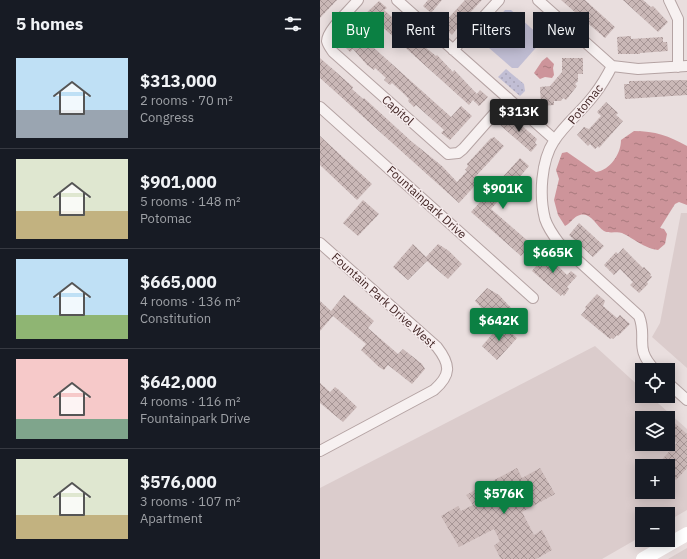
<!DOCTYPE html>
<meta charset="utf-8">
<style>
body{margin:0;font-family:"IBM Plex Sans",sans-serif;background:#20242c;color:#f1f3f6;height:100vh;display:flex;flex-direction:column;font-size:15px;white-space:nowrap}
*{box-sizing:border-box;margin:0}
p{font-size:13px;color:#9ea1a6}
.icon{flex:none;width:22px;height:22px;fill:none;stroke:currentColor;stroke-width:2;stroke-linecap:round;stroke-linejoin:round}
.map{position:relative;flex:1;overflow:hidden}
.details{display:flex;flex-direction:column;background:#171b24;width:320px}
.details>*{flex:none}
.hud{position:absolute;left:12px;top:12px;width:295px;height:36px;display:flex;gap:8px}
.controls{position:absolute;left:315px;top:363px;display:grid;gap:8px}
.controls a{display:grid;place-items:center;width:40px;height:40px;border-radius:0px;background:#171b24;box-shadow:0 2px 10px #0003;font-size:20px}
.price{position:absolute;translate:-50% -34px;padding:0 9px;border-radius:4px;background:#0b8043;color:#fff;font-size:13px;line-height:26px;filter:drop-shadow(0 1px 2px #0008)}
.price::after{content:'';position:absolute;left:50%;top:24px;width:12px;height:9px;margin-left:-6px;background:inherit;clip-path:polygon(0 0,100% 0,50% 100%)}
.price.on{background:#222;color:#fff}
ul{padding:0;list-style:none}
li{display:flex;align-items:center;gap:12px;height:100px;padding:0 16px}
li+li{border-top:1px solid #363941}
li span{display:grid;place-items:center;flex:none;width:112px;height:80px;border-radius:0px;color:#555}
li>.icon{margin-inline-start:auto}
span .icon{width:48px;height:48px;fill:#fffc;stroke-width:1}
li b{font-size:17px}
h2{display:flex;justify-content:space-between;align-items:center;height:48px;padding:0 16px;font-size:17px}
.chip{padding:0 14px;border-radius:0px;background:#171b24;box-shadow:0 2px 10px #0003;font-size:14px;line-height:36px}
.chip.on{background:#0b8043;color:#fff}
main{display:flex;flex:1;min-height:0}
.map>svg:first-child{display:block}
.built{fill:#dbcccc;fill-rule:evenodd}
.green{fill:#c1bed4}
.park{fill:url(#park-dots)}
.water{fill:url(#water-ripples)}
.building{fill:url(#building-cross-hatch)}
.lines{fill:none;stroke-linecap:round;stroke-linejoin:round}
.street-casing{stroke:#b4a3a3;stroke-width:12}
.street{stroke:#f7f1f1;stroke-width:10}
.secondary{stroke:#fff;stroke-width:14}
.labels{text-anchor:middle;dominant-baseline:central;stroke-width:3;stroke-linejoin:round;paint-order:stroke}
.street-label{font-size:12px;fill:#422625;stroke:#f7edee}
</style>
<main>
<section class="details">
<h2>5 homes<svg class="icon" aria-label="filters" viewBox="0 0 24 24"><path d="M4 7h16M4 17h16"/><circle cx="9" cy="7" r="2"/><circle cx="15" cy="17" r="2"/></svg></h2>
<ul>
<li><span style="background:linear-gradient(#bfe0f5 65%,#9aa5b1 0)"><svg class="icon" aria-label="home" viewBox="0 0 24 24"><path d="M3 11l9-7 9 7M6 9v11h12V9"/></svg></span><div><b>$313,000</b><p>2 rooms · 70 m²</p><p>Congress</p></div></li>
<li><span style="background:linear-gradient(#dfe7d0 65%,#c2b280 0)"><svg class="icon" aria-label="home" viewBox="0 0 24 24"><path d="M3 11l9-7 9 7M6 9v11h12V9"/></svg></span><div><b>$901,000</b><p>5 rooms · 148 m²</p><p>Potomac</p></div></li>
<li><span style="background:linear-gradient(#bfe0f5 70%,#8fb573 0)"><svg class="icon" aria-label="home" viewBox="0 0 24 24"><path d="M3 11l9-7 9 7M6 9v11h12V9"/></svg></span><div><b>$665,000</b><p>4 rooms · 136 m²</p><p>Constitution</p></div></li>
<li><span style="background:linear-gradient(#f6c9c9 75%,#7fa58c 0)"><svg class="icon" aria-label="home" viewBox="0 0 24 24"><path d="M3 11l9-7 9 7M6 9v11h12V9"/></svg></span><div><b>$642,000</b><p>4 rooms · 116 m²</p><p>Fountainpark Drive</p></div></li>
<li><span style="background:linear-gradient(#dfe7d0 70%,#c2b280 0)"><svg class="icon" aria-label="home" viewBox="0 0 24 24"><path d="M3 11l9-7 9 7M6 9v11h12V9"/></svg></span><div><b>$576,000</b><p>3 rooms · 107 m²</p><p>Apartment</p></div></li>
</ul>
</section>
<div class="map">
<svg width="367" height="559" viewBox="0 0 367 559">
<defs>
<pattern id="park-dots" width="8" height="8" patternUnits="userSpaceOnUse"><rect width="8" height="8" fill="#c1bed4"/><path d="M2 2h.1M6 6h.1" fill="none" stroke="#a7a3b6" stroke-width="1.8" stroke-linecap="round"/></pattern>
<pattern id="water-ripples" width="26" height="14" patternUnits="userSpaceOnUse"><rect width="26" height="14" fill="#cd949a"/><path d="M2 4q2-2 4 0t4 0M15 11q2-2 4 0t4 0" fill="none" stroke="#a8797d"/></pattern>
<pattern id="building-cross-hatch" width="8" height="8" patternUnits="userSpaceOnUse"><rect width="8" height="8" fill="#cab8b7"/><path d="M0 0l8 8M0 8l8-8" fill="none" stroke="#a69595"/></pattern>
</defs>
<rect width="100%" height="100%" fill="#e9dede"/>
<path class="built" d="M361,213h6v155l-35,-31 8,-14z
M275,346l47,43v7h8l37,33v81l-19,11v-7h-26v22l-40,23h-282v-71zM322,418h26v26h-26zM322,466h26v26h-26z
M367,548v11h-19z"/>
<path class="green" d="M185,10h6l29,26 1,6 -23,26h-6l-31,-27v-4z"/>
<path class="park" d="M186,69l18,15 1,7 -5,5 -22,-19z"/>
<path class="water" d="M227,57l7,7 -1,4 1,7 -2,3 -7,-1 -5,2 -6,-6 8,-12z
M314,131c21,0 35,5 53,15v59l-8,-3 -4,2 -15,24 4,1 3,5 -2,10 -7,6c-15,-2 -23,-11 -36,-17 -5,-2 -12,1 -18,-2 -8,-5 -13,-19 -24,-16 -6,1 -9,8 -15,11l-7,-11 -4,-15 5,-21 -3,-9 6,-17 5,-1 29,20c14,-2 25,-18 25,-32z"/>
<path class="building" d="M0,0h17l-17,18z
M108,0h14l-11,13 -8,-7z
M145,0h17l-15,16 -15,19 -10,-10z
M241,0h24l30,27 -10,11z
M303,0h20l8,7 2,-1 15,16 -10,10z
M59,1l8,7 -3,2 29,26 1,-2 6,6 -1,2 17,14 1,-1 16,17 1,-2 23,24 3,-4 8,7 -9,9 -6,-6 -4,5 -91,-82 -10,11 -4,5 87,78 10,-11 11,10 -22,24 -9,-7 3,-3 -28,-25 -2,2 -6,-6 1,-2 -6,-6 -11,-10 -2,2 -6,-5 2,-2 -11,-10 -1,2 -7,-5 -14,-16 -3,3 -9,-9 22,-27z
M311,36v3l32,-2v5h4l1,9 -28,2v1h-22l-1,-17z
M0,58l33,29 -1,2 11,10 1,-1 47,43 31,25 15,16 10,-11 -2,-1 3,-4 -1,-2 23,-25 4,-2 10,9 -28,30 4,4 -21,23 -139,-125z
M242,58h21v16h-5v7l-3,3 2,2 -11,14 -3,-2 -2,3h-7v4l-13,1 -1,-19 10,-1 12,-14z
M367,80v15l-62,4 -1,-15h5v-3z
M286,102l12,11 -2,2 7,6 -24,27 -1,-2 -3,3 -5,-5 -2,2 -11,-11 7,-8 5,2 12,-13 -4,-4z
M187,115l3,2 1,-1 26,23 -2,4 2,2 -6,7 -32,-28z
M0,136l52,48 -15,16 -37,-35z
M200,158l9,8 -38,43 37,32 -1,1 3,4 -9,10 -50,-44z
M43,200l16,14 -21,22 -15,-13z
M259,223l25,23 -11,11 -24,-22z
M93,244l13,13 12,-13 11,7 13,13 -14,15 -21,-18 -19,19 -15,-13z
M303,248l20,20 1,-1 7,7 -1,1 2,2 -5,5 1,2 -9,9 -9,-8 3,-3 -13,-13 -6,6 -10,-10 12,-13 2,2z
M228,250l8,7 -2,5 13,13 4,-4 6,5 -10,11 2,2 -5,7 -2,-2 -1,2 -29,-25 5,-6 -1,-1z
M167,288l12,7 12,13 -14,16 -22,-23z
M277,294l8,7 -2,5 14,12 3,-3 10,9 -12,12 -1,-1 -4,4 -2,-1 -1,1 -29,-24 5,-6 -1,-2z
M24,295l30,26 -6,7 30,26 5,-5 19,15 3,5 -13,15 -24,-19 -4,5 -5,-3 -18,-17 5,-6 -33,-28 -13,15v-30l11,10z
M181,324l16,14 -20,22 -15,-14z
M0,383l10,9 5,-5 4,3 18,17 -14,15 -23,-19z
M348,417l19,17v34l-11,12 -8,-7v-7h-12l21,-23 -9,-8z
M197,468l5,10 18,-10 15,26 -33,18 12,23 8,-5 10,20 -16,9h-35l-7,-13 6,-5 -6,-12 -35,18 -18,-31 17,-10 3,5 12,-6 -7,-10z"/>
<g class="lines">
<defs>
<path id="street" d="M38,0c-7,9 -31,30 -31,41 1,4 4,8 6,11l115,102 10,-1 5,-4 45,-51
M77,0l158,140
M218,0l74,66
M349,0l9,19v48
M133,50l46,-50
M0,107l213,191
M0,243l117,104c14,18 14,28 -3,43l-114,61
M335,370c-22,-23 -7,-31 -16,-54l-80,-73c-6,-8 -11,-15 -14,-24 -6,-23 -4,-58 9,-78 11,-17 28,-30 40,-46 7,-9 13,-19 18,-29l26,3 49,-3
M348,383l19,17"/>
</defs>
<use href="#street" class="street-casing"/>
<use href="#street" class="street"/>
<path class="secondary" d="M323,559l44,-25"/>
</g>
<g class="labels">
<g class="street-label">
<text transform="translate(265 104) rotate(-51)">Potomac</text>
<text transform="translate(78 110) rotate(42)">Capitol</text>
<text transform="translate(107 202) rotate(42)">Fountainpark Drive</text>
<text transform="translate(64 300) rotate(42)">Fountain Park Drive West</text>
</g>
</g>
</svg>
<div class="controls">
<a><svg class="icon" aria-label="locate" viewBox="0 0 24 24"><circle cx="12" cy="12" r="6"/><path d="M12 2v4M12 18v4M2 12h4M18 12h4"/></svg></a>
<a><svg class="icon" aria-label="layers" viewBox="0 0 24 24"><path d="M12 4l9 5-9 5-9-5zM3 14l9 5 9-5"/></svg></a>
<a>+</a>
<a>−</a>
</div>
<b class="price on" style="left:199px;top:133px">$313K</b>
<b class="price" style="left:183px;top:210px">$901K</b>
<b class="price" style="left:233px;top:274px">$665K</b>
<b class="price" style="left:179px;top:342px">$642K</b>
<b class="price" style="left:184px;top:515px">$576K</b>
<div class="hud">
<a class="chip on">Buy</a>
<a class="chip">Rent</a>
<a class="chip">Filters</a>
<a class="chip">New</a>
</div>
</div>
</main>
